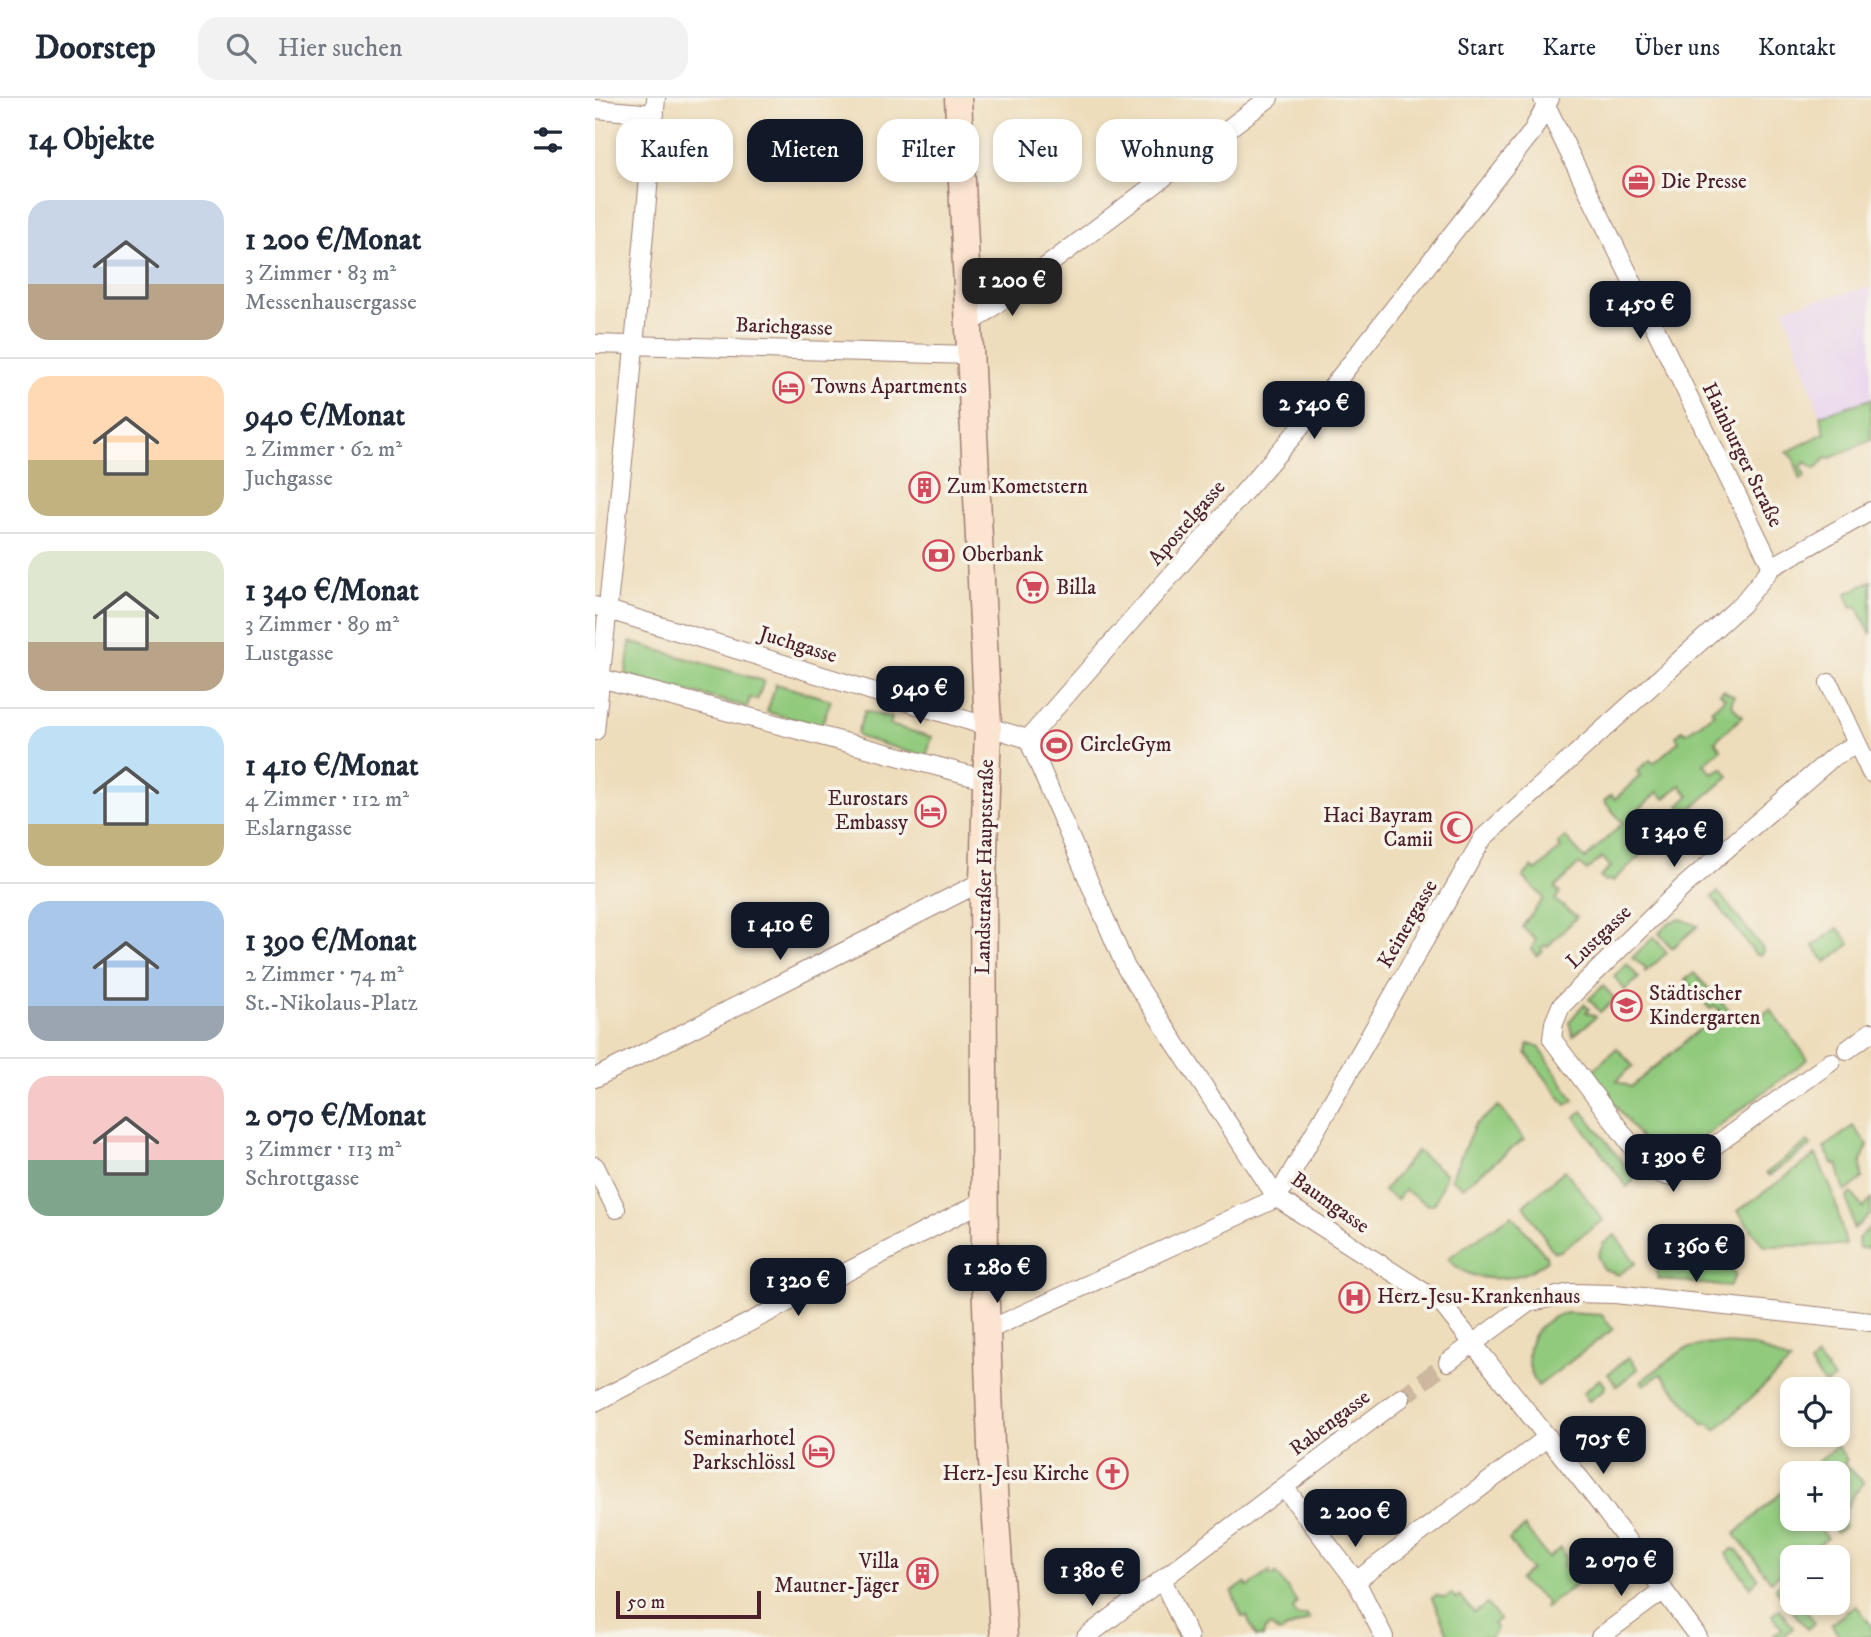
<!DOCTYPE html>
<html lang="de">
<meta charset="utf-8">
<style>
body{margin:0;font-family:"IM FELL DW Pica",serif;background:#f2f2f3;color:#1f2937;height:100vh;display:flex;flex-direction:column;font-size:26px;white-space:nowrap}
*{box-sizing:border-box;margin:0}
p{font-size:23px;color:#747a83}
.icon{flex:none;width:38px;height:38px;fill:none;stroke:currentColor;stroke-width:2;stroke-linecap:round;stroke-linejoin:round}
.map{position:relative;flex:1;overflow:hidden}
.panel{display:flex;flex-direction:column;background:#fff;width:595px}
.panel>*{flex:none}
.top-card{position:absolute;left:21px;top:21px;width:665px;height:63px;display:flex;gap:14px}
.buttons{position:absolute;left:1185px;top:1279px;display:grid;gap:14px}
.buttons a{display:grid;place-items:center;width:70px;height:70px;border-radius:14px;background:#fff;box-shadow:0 4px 10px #0003;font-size:35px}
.scale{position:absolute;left:21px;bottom:18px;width:145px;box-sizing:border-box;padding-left:7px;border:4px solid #4a1f2b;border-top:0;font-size:19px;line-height:24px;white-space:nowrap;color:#4a1f2b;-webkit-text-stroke:5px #f7f3e8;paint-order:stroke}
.price{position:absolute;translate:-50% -60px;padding:0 16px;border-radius:14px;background:#111827;color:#fff;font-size:23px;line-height:46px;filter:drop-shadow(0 2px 4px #0008)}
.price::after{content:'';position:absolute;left:50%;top:42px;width:21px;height:16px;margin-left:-10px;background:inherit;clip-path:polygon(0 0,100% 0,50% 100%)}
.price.on{background:#222;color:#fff}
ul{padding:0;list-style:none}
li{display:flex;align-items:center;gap:21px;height:175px;padding:0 28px}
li+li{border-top:2px solid #e0e1e3}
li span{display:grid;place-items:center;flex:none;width:196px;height:140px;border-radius:21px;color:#555}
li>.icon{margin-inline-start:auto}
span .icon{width:84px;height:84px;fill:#fffc;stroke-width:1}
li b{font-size:30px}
h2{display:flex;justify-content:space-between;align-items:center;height:84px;padding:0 28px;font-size:30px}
.chip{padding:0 24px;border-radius:21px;background:#fff;box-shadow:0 4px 10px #0003;font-size:24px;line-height:63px}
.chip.on{background:#111827;color:#fff}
header{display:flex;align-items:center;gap:42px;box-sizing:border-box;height:98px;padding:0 35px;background:#fff;border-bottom:2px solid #e0e1e3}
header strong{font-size:33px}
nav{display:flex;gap:38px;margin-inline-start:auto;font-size:24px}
.search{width:490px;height:63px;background:#f2f2f3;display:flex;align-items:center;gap:18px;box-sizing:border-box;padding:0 24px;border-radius:21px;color:#747a83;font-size:26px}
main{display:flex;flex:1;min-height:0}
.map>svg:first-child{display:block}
.built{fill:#e7d2ef}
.green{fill:#91ca7d;stroke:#6e7454;stroke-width:2}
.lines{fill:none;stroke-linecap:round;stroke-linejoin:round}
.street-tunnel{stroke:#cdb79e;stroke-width:18;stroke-dasharray:18 9;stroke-linecap:butt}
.street-casing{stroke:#9c7e73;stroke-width:20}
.secondary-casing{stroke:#9c7e73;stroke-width:29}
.street{stroke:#fff;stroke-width:18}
.secondary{stroke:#fce5d0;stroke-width:26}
.labels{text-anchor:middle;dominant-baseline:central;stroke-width:7;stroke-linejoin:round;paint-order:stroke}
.poi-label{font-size:21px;fill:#4a1f2b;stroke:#f7f3e8;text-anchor:start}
.street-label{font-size:21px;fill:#4a1f2b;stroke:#f7f3e8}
</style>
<header>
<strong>Doorstep</strong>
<div class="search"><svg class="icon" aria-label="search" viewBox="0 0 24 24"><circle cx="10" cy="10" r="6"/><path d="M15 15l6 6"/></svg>Hier suchen</div>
<nav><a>Start</a><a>Karte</a><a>Über uns</a><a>Kontakt</a></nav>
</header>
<main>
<section class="panel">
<h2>14 Objekte<svg class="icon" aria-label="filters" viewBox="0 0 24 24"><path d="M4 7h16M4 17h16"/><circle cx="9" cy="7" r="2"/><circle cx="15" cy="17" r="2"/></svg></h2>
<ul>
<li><span style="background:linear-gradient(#c9d6e8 60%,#b9a48a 0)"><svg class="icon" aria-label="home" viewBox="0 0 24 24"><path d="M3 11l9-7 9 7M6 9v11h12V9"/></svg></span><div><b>1 200 €/Monat</b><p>3 Zimmer · 83 m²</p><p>Messenhausergasse</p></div></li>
<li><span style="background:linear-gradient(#ffd9b3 60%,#c2b280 0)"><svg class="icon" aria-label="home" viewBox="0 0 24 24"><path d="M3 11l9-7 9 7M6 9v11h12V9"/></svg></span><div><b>940 €/Monat</b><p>2 Zimmer · 62 m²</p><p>Juchgasse</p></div></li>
<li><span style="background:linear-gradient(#dfe7d0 65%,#b9a48a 0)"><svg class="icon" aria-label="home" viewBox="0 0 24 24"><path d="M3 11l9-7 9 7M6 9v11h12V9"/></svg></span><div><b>1 340 €/Monat</b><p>3 Zimmer · 89 m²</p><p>Lustgasse</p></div></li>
<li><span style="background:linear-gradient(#bfe0f5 70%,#c2b280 0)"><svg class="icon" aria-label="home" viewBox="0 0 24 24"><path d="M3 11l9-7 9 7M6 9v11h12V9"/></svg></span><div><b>1 410 €/Monat</b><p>4 Zimmer · 112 m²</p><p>Eslarngasse</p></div></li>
<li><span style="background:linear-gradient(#a9c7e8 75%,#9aa5b1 0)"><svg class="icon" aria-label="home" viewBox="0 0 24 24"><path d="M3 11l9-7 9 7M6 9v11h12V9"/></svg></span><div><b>1 390 €/Monat</b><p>2 Zimmer · 74 m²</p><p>St.-Nikolaus-Platz</p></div></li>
<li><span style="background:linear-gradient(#f6c9c9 60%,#7fa58c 0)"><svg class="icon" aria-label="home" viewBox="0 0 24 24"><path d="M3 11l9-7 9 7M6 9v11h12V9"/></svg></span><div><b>2 070 €/Monat</b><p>3 Zimmer · 113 m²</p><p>Schrottgasse</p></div></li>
</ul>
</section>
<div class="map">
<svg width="1276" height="1539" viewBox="0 0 1276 1539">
<rect width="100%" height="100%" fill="#f7f3e8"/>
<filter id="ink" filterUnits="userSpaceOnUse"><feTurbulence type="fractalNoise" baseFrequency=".0143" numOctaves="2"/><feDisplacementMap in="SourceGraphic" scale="14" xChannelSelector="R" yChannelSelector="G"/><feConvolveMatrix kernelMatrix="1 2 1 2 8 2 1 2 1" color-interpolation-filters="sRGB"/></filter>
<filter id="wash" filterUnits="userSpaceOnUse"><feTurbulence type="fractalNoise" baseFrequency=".00686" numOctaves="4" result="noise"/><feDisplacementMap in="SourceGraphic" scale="28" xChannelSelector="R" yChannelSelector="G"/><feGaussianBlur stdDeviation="1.57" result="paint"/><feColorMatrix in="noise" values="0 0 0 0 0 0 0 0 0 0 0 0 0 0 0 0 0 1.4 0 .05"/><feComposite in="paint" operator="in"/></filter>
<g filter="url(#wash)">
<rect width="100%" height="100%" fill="#edb"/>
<path class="built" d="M1276,189v112l-51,16 -36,-107z"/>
<path class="green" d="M1276,301v41l-43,19 -2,-2 -10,12 -10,-7 -5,4 4,11 -4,3 -8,-23 -6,-5 38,-19 -5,-18z
M1276,483v53l-14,-28 -5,2 -6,-14z
M35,544l134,39 -7,19 -7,-2 -3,9 -121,-32z
M181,586l55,16 -10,26 -54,-14z
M1128,592l11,6 -3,8 11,13 -27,24 6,8 -17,15 8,9 11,-5 6,8 -39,34 -3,-3 -4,3 -4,-4 10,-10 -9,-11 -15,14 -7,-7 -24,22 6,7 -15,13 10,11 11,-10 4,5 -5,4 3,4 -36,34 -3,-3 -4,3 -5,-5 11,-10 -9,-10 -15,14 -8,-7 -24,24 5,5 -5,7 22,17 -30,30 -2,-2 -4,3 2,3 -6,5 -6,-6 5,-10 -14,-13 22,-29 -21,-21 9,-10 4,4 25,-23 -3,-4 7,-7 20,22 38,-36 -19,-22 7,-6 4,4 25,-23 -3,-5 13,-11 4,3 25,-22 -3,-5 6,-6 4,3 28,-19 -3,-4 14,-12 -5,-5z
M270,613l27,7 -2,7 42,12 -6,20 -67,-20 -2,-4z
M1123,794l45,57 -1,6h-6l-44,-58z
M1086,821l17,7 -26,22 -13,-15 11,-11z
M1243,830l12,16 -24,18 -13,-16z
M1059,839l13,16 -22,19v-5l-13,-9z
M1032,866l12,14 -14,12 -11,-14z
M1099,875l41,44 6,-6 12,11 17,-13 38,50 -131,98 -15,1 -12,-7 -59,-79 26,-24 16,18 -17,15 15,6 77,-65 12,-12 -5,-4 -5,3 -25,-29z
M1008,888l12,13 -15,13 -11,-13z
M989,906l5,5 -3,3 10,5 -23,19 -4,-14z
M933,946l11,3 35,53 -8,5 -40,-52z
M904,1008l25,33 -61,48 -12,-8 23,-53z
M988,1013l52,68 -8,8 -52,-70z
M1258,1028l15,19 -7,16 1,18 -17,13 -8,-28 -3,1 -10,-17z
M1213,1044l3,4 -42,30 -3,-3z
M822,1053l29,23 -11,29 -7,2 -24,-15 -7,10 -14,-9z
M1221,1057l17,38 13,52 -82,1 -26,-35z
M970,1072l38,50 -44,32 -6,-1 -29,-46z
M1257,1095l11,15 8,-9v15l-17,15 -7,-32z
M917,1117l34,41 1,4c-25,23 -77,27 -99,-2z
M1276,1128v22h-12l-1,-9z
M1020,1137l21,28 -18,12 -15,-6 -5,-13 5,-12z
M1097,1144l9,5 12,-1 23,29 -7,12 -71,-8 -2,-10z
M972,1215l35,2 11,14 -75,57c-21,-31 -7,-66 29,-73z
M1114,1245l45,3 36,16 -74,68 -9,-8 -3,3 -43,-51 -17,11 -3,-4 42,-31z
M1034,1259l9,12 -21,17 -9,-12z
M1222,1259l17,22 -9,6 -15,-21z
M1005,1281l5,6 -1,5 -15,11 -6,-8z
M1242,1348l10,14 -3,3 20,20c-13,13 -20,25 -20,44l-8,6 -12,-14h13v-45l-33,-1z
M1193,1389c9,12 0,28 8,40l20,-3 12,14 -26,19 -10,1v7l-21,16 -36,-47z
M930,1429l23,31 13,-10 5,10 -3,7 8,6 5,-4 5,7 -5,11 -31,23 1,-6c-10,-11 -18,-12 -27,-22l12,-10 -22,-30z
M1137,1451l5,1 21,28 -7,9 -25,-33z
M675,1473l-1,4 5,1 2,-3 21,29 -4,8 4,6 10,-1 3,4 -31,14 -8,-7 -6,3 -2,8h-7l-9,-21 -5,1 -10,-25 13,-9 3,4z
M1197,1477v28h8l15,20 -8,6 -32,-41z
M857,1496l4,5 4,-3 14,17 13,-9 12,15 -6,5 4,5 -5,8h-43l-17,-39 4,-3 9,3z
M1261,1507l15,20v12h-31l-9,-13z
M1184,1511l14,19 -12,9h-9l10,-8 -10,-14z"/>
</g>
<g filter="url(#ink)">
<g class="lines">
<path class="street-tunnel" d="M806,1300l47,-36"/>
<defs>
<path id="street" d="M948,1l229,468
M0,11l60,5
M375,226l299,-226
M0,246l376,11
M0,508l433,133
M5,580l385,101
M1234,585l42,90
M0,633l34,-328 27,-305
M433,641l98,229 151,230 164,105 157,198 100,136
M433,641l272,-311 232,-296 18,-34
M1252,952l24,-18
M1236,964l-153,110 -11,4 -17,-6 -98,-131 2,-16 7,-17 123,-120 149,-129 24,-13
M0,980l388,-197
M0,1068l21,43
M391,1233l291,-133 206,-360 259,-234 30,-37 99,-56
M853,1264l80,-59 42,-10 45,1 256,28
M0,1304l389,-201
M689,1389l72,94 28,56
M567,1481l27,58
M761,1483l192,-144
M491,1539l315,-239
M1005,1539l64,-47"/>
<path id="secondary" d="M363,0l30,629 -5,154 2,395 6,170 13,191"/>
</defs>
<use href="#street" class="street-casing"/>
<use href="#secondary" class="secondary-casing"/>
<use href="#street" class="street"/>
<use href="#secondary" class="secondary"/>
</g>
</g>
<defs>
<symbol id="office-ring" viewBox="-11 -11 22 22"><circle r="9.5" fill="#f7f3e8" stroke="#d1495b" stroke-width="1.5"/><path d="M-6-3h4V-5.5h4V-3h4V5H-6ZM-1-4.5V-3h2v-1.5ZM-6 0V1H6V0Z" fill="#d1495b"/></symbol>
<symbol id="hotel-ring" viewBox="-11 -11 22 22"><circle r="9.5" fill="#f7f3e8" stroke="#d1495b" stroke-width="1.5"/><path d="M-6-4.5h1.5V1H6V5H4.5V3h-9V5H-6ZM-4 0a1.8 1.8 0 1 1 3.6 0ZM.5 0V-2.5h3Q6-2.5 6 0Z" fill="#d1495b"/></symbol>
<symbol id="building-ring" viewBox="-11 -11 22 22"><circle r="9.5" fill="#f7f3e8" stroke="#d1495b" stroke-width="1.5"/><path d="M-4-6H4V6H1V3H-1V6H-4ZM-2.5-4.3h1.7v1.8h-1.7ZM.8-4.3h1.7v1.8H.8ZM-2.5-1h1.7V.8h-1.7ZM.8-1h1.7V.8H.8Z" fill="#d1495b"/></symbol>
<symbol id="bank-ring" viewBox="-11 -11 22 22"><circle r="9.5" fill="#f7f3e8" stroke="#d1495b" stroke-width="1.5"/><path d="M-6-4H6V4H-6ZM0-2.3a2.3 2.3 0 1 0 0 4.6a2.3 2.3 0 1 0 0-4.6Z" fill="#d1495b"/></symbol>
<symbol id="supermarket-ring" viewBox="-11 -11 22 22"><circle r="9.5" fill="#f7f3e8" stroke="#d1495b" stroke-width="1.5"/><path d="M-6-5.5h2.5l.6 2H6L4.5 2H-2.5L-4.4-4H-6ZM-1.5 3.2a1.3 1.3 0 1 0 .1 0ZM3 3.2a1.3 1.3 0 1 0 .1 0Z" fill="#d1495b"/></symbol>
<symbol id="stadium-ring" viewBox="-11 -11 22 22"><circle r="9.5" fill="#f7f3e8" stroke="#d1495b" stroke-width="1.5"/><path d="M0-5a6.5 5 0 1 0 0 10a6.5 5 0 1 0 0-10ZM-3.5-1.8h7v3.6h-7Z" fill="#d1495b"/></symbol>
<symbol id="mosque-ring" viewBox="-11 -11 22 22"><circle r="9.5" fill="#f7f3e8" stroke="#d1495b" stroke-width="1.5"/><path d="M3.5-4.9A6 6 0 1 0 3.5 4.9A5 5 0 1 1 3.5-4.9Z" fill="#d1495b"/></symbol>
<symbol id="school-ring" viewBox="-11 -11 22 22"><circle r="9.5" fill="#f7f3e8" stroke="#d1495b" stroke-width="1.5"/><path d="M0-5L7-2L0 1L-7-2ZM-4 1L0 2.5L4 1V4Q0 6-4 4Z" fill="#d1495b"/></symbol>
<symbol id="hospital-ring" viewBox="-11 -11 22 22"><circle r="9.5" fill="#f7f3e8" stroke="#d1495b" stroke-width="1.5"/><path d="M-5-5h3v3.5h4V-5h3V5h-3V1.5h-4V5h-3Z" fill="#d1495b"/></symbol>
<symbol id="church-ring" viewBox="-11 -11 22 22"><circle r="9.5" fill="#f7f3e8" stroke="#d1495b" stroke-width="1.5"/><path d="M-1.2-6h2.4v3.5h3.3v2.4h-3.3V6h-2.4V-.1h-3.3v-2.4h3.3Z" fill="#d1495b"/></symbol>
</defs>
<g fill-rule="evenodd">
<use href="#office-ring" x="1026" y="66" width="35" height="35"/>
<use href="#hotel-ring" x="176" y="272" width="35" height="35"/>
<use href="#building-ring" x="312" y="372" width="35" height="35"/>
<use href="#bank-ring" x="326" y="440" width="35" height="35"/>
<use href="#supermarket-ring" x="420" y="472" width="35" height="35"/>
<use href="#stadium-ring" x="444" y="630" width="35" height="35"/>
<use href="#hotel-ring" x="318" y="696" width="35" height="35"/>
<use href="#mosque-ring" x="844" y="712" width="35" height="35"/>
<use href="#school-ring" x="1014" y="890" width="35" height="35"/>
<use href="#hospital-ring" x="742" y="1182" width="35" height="35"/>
<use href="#hotel-ring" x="206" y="1336" width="35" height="35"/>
<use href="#church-ring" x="500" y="1358" width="35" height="35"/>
<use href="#building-ring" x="310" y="1458" width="35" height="35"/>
</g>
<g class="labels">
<g class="poi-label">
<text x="1066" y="84">Die Presse</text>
<text x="216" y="289">Towns Apartments</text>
<text x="352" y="389">Zum Kometstern</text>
<text x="367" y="457">Oberbank</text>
<text x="461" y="490">Billa</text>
<text x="485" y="647">CircleGym</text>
<text x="313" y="701" text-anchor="end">Eurostars<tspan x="313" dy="24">Embassy</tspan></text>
<text x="838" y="718" text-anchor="end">Haci Bayram<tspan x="838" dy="24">Camii</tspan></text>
<text x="1054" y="896">Städtischer<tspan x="1054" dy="24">Kindergarten</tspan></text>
<text x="782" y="1199">Herz-Jesu-Krankenhaus</text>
<text x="200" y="1341" text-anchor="end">Seminarhotel<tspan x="200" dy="24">Parkschlössl</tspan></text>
<text x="494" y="1376" text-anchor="end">Herz-Jesu Kirche</text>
<text x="304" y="1464" text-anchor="end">Villa<tspan x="304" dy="24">Mautner-Jäger</tspan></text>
</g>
<g class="street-label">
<text transform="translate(189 229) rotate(2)">Barichgasse</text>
<text transform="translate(1147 357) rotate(64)">Hainburger Straße</text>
<text transform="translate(592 425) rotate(-49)">Apostelgasse</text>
<text transform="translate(203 547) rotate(17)">Juchgasse</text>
<text transform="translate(390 769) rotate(-89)">Landstraßer Hauptstraße</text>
<text transform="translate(813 826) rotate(-60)">Keinergasse</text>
<text transform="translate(1004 839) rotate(-44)">Lustgasse</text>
<text transform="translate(735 1105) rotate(35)">Baumgasse</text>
<text transform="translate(735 1325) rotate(-37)">Rabengasse</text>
</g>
</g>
</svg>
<div class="buttons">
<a><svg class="icon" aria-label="locate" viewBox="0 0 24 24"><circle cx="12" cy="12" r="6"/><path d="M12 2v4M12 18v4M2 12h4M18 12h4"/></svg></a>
<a>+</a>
<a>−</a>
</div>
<div class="scale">50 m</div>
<b class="price on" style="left:417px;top:220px">1 200 €</b>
<b class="price" style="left:1045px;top:243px">1 450 €</b>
<b class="price" style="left:719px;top:343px">2 540 €</b>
<b class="price" style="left:325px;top:628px">940 €</b>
<b class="price" style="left:1079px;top:771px">1 340 €</b>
<b class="price" style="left:185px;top:864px">1 410 €</b>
<b class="price" style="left:1078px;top:1096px">1 390 €</b>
<b class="price" style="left:1101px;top:1186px">1 360 €</b>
<b class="price" style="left:402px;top:1207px">1 280 €</b>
<b class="price" style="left:203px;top:1220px">1 320 €</b>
<b class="price" style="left:1008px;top:1378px">705 €</b>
<b class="price" style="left:760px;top:1451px">2 200 €</b>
<b class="price" style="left:1026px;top:1500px">2 070 €</b>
<b class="price" style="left:497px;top:1510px">1 380 €</b>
<div class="top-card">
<a class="chip">Kaufen</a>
<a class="chip on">Mieten</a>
<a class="chip">Filter</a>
<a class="chip">Neu</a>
<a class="chip">Wohnung</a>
</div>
</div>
</main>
